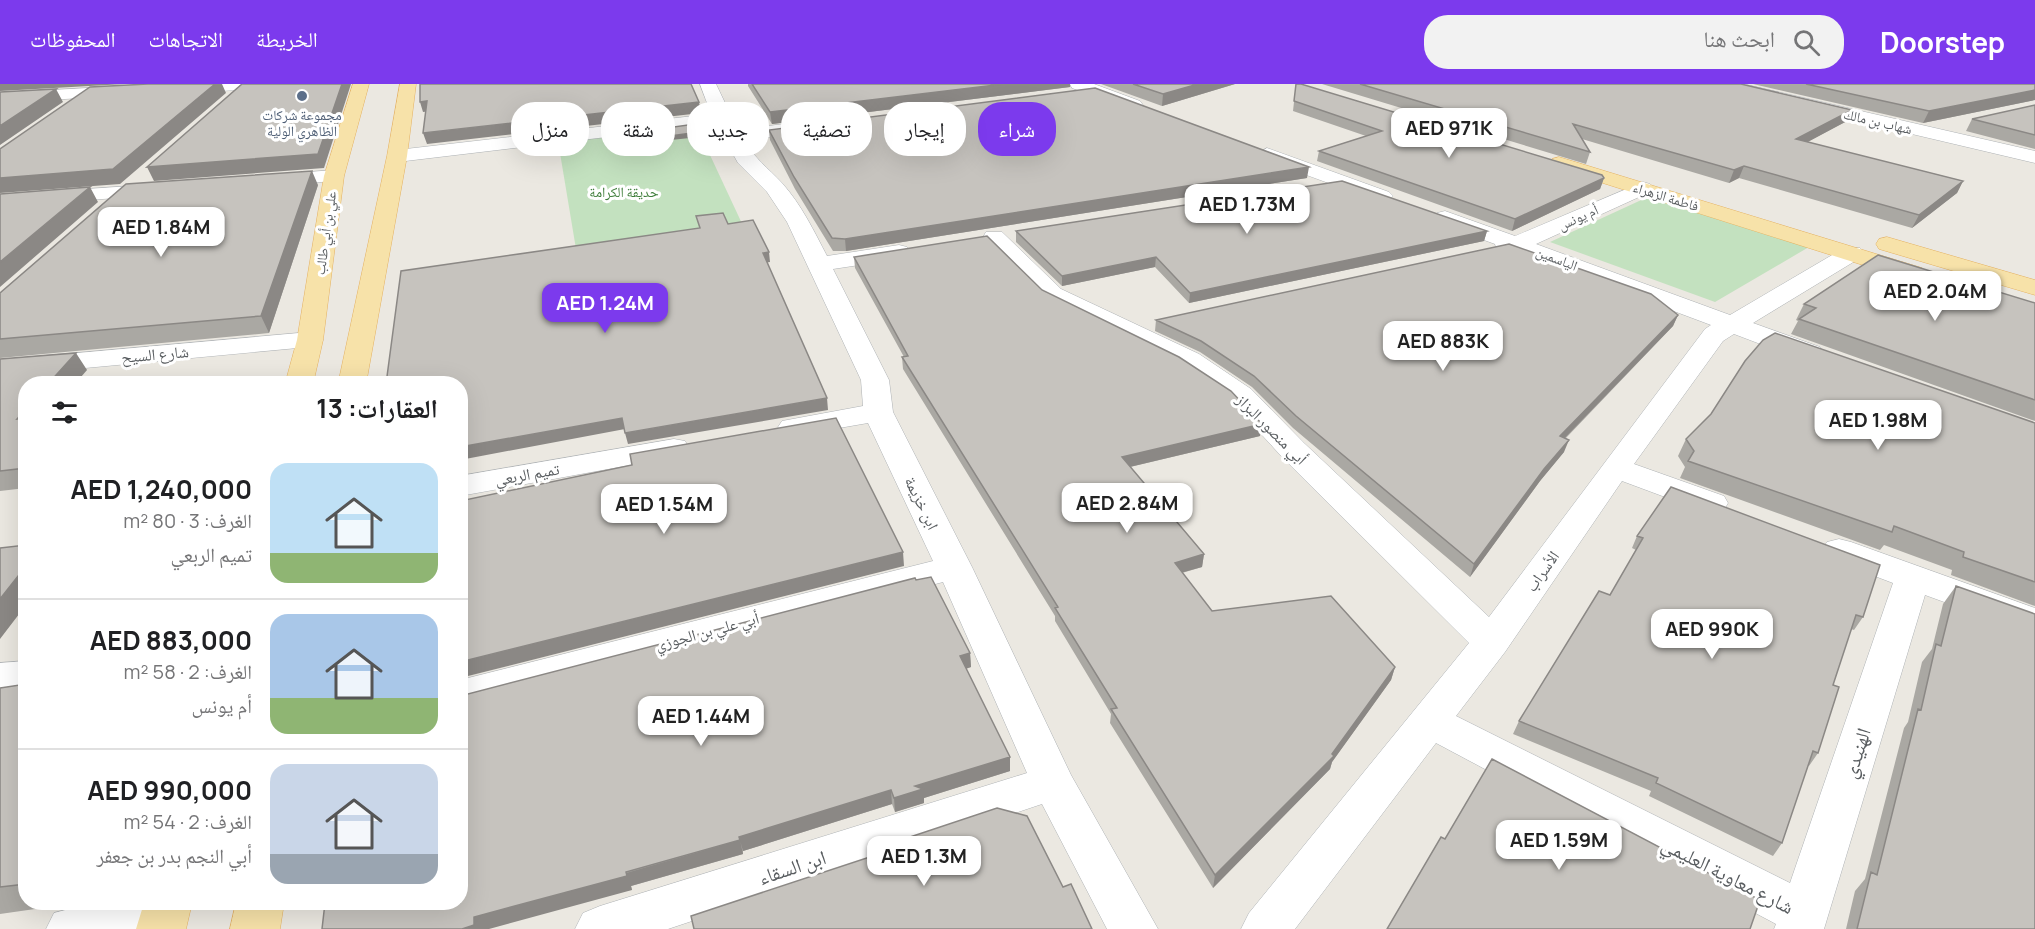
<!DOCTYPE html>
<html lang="ar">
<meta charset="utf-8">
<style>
body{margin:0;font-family:Manrope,"Noto Naskh Arabic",sans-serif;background:#f2f2f2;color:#202124;direction:rtl;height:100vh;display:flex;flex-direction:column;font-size:22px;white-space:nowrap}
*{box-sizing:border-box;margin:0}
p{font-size:20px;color:#757577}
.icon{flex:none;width:33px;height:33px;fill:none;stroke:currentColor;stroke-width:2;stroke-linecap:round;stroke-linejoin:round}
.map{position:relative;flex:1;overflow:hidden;direction:ltr}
.side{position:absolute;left:18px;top:292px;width:450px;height:534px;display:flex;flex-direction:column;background:#fff;border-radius:24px;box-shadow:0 6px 24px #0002;direction:rtl}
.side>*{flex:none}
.guide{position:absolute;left:486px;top:18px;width:570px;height:54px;direction:rtl;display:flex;gap:12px}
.price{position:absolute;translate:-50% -51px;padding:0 14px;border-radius:12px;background:#fff;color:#222;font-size:20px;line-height:39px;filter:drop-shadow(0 2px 3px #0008)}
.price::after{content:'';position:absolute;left:50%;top:36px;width:18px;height:14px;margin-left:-9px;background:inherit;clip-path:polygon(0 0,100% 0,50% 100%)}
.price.selected{background:#7c3aed;color:#fff}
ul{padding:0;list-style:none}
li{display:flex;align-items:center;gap:18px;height:150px;padding:0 30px}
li+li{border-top:2px solid #e0e0e0}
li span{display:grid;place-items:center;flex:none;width:168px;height:120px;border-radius:18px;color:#555}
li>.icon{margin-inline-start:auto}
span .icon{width:72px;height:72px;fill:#fffc;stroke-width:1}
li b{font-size:26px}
h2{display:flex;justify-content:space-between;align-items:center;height:72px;padding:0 30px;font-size:26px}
.pill{padding:0 21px;border-radius:24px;background:#fff;box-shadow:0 6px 24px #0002;font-size:21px;line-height:54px}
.pill.selected{background:#7c3aed;color:#fff}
header{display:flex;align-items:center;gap:36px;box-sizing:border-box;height:84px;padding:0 30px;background:#7c3aed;color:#fff}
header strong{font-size:28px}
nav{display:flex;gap:33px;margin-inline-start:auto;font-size:21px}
.search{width:420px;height:54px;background:#f2f2f2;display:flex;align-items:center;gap:15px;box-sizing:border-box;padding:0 21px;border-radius:24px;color:#757577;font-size:22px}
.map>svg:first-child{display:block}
.green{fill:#c3e1bf}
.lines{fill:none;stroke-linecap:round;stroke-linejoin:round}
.minor-casing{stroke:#aeb2b5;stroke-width:1}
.major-casing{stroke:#e4b161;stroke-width:1}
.minor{fill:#fff;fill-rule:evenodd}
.major{fill:#f7e2a9;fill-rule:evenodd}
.wall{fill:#aaa8a3}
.shaded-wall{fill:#8b8885}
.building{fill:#c6c3be;stroke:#8b8885;stroke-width:1.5}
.service-dot{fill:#5c6f8a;stroke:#fff;stroke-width:2}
.labels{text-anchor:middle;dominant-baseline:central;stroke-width:6;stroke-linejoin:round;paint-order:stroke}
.far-service-label{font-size:14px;fill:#4e5e75;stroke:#fff}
.far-street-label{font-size:14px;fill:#595d60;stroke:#fff}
.far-park-label{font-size:14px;fill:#3f7e3b;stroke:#fff}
.street-label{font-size:16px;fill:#595d60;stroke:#fff}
.near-street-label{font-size:20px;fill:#595d60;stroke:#fff}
</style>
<header>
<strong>Doorstep</strong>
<div class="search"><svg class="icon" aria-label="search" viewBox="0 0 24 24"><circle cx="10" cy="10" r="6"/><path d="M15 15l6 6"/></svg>ابحث هنا</div>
<nav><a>الخريطة</a><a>الاتجاهات</a><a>المحفوظات</a></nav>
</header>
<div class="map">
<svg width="2035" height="845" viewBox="0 0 2035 845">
<rect width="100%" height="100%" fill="#ebe8e1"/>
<path class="green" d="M696,41l49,105 -168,25 -19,-114z
M1650,112l159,51 -94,55 -165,-60z"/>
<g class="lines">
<defs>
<path id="minor" d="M173,0h94l-8,5 -80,4 -6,-1 -2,-4z
M700,0h16l22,46 76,-10 7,2 2,4 -9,6 -70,8c10,18 24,28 38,43 19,21 32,48 45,73l72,-11 8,2 4,5 -4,5 -8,2 -66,10 56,111 4,32 79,155 99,208 87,154h-51l-65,-125 -374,125h-93l8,-16 17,-7 427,-133 -84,-191 -483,128v-30l473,-119 -65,-138 -75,13 -11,-3 -4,-6 4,-6 81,-15 -2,-26 -74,-158 -20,-30 -29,-29 -22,-39 -319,38 -10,-6 10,-6 314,-36z
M1070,0h24l46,17 3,4 -3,4h-12l-56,-21z
M1713,0h30l292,67v12l-314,-74z
M124,2l9,5 -3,4 -130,8v-10z
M1267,64l122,44 4,4 -4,4h-14l-115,-42 -3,-4z
M334,86l7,2 3,4 -3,4 -70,7 -7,-2 -3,-4 3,-4 7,-2z
M1643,98l7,2 3,4 -3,4 -114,52 194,71 114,-67h16l4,5 -4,5 -107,65 67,24 4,6 -4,6 -10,2 -10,-2 -66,-25 -11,7 -89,123 90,32 4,7 -4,7 -12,3 -12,-3 -78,-29 -117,171 -49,64 334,167 103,-300 -66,-25 -5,-8 5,-8 12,-3 12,3 184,66v27l-110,-40 -101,334h-50l2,-5 -340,-181 -141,186h-54l8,-16 220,-270 -187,-186 -51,-56 -52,-35 -136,-67 -60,-62 3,-5h16l59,57 138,65 52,35 53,54 185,174 216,-288 6,-4 -198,-74h-16l-2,-7 -58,-21 -3,-5 3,-5 8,-2 70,25z
M160,100l7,2 3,4 -3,4 -167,13v-12z
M310,248l9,2 4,6 -4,6 -319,30v-16z
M674,355l11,2 4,7 -4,7 -225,41v-20z
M26,577v29l-26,3v-30z
M92,819h93l4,10 -8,16h-135l8,-16z"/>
<path id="major" d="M353,0h16l-25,92 -21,164 -10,44h-28l12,-44 27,-164z
M400,0h16l-9,72 -41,228h-28l49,-228z
M1559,73l363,111 3,5 -3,5 -9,2 -9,-2 -352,-111 -3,-4 3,-4z
M1887,153l148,43v15l-156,-46 -3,-5 3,-5z
M144,819h48l-6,26h-50z
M236,819h48l-4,26h-50z"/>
</defs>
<use href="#minor" class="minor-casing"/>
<use href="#major" class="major-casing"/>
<use href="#minor" class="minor"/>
<use href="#major" class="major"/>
</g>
<path class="wall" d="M748,0h322v3l-298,37 -24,-38z
M1101,0h134l-73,22z
M1296,0l308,94 -4,11 -88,42 -195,-70 2,-10 47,-15 -73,-25z
M1322,0h419l111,26 -5,11 -40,21 156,39 -6,12 -45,35 -173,-50 -10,5 -147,-44 8,13 -4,12z
M1753,0h282v16l-112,23z
M2035,21v44l-69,-18 6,-12z
M769,46l538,48 -461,73h-13l-38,-62 -25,-49z
M318,101l-49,148 -269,25v-65z
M1016,147h471l-3,10 -295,62 -34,-36 -93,19 -46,-44z
M854,173l188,33 220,134 -2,12 -130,31 74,87 -2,13 -20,6 30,38 183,56 -4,13 -59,82 -2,7 -117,119 -103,-165 1,-9 -56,-93v-5l-152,-247 -1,-12h2l-49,-89z
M2035,219v118l-244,-87 7,-13 -2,-1 8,-16z
M1678,231l-5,11 -108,113 -1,13 -24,29 -70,96 -177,-149 -41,-41 -52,-35 -45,-21 1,-11z
M0,275l87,11 -61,14v104l-26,3z
M2035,339v183l-84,-31 1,-5 -68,-25 -4,5 -200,-72 5,-11 -7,-11 8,-17z
M1637,452l226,81 -9,13 -3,-1 -18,56 -15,68 -9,13 -1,-1 -26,78 -9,13 -124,-60 2,-5 -138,-57 6,-13 91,-126 26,-45 -4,-2z
M916,496l54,73 1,14 -5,2 44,102 -86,27v5l-29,9 -3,-8 -149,47v3l-112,32 1,4 -307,13z
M1956,502l79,343h-189l9,-38 10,-12 39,-151 4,-6 14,-60 10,-13 11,-45z
M26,600v219h32l-2,3 -56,8v-226z"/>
<path class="shaded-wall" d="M0,0h125l-125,7z
M215,0h7l4,9 -106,91 -120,9v-15z
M342,0h9l-27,84 -170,13 -7,-14z
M1004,0h66v3l-298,37 -2,-12z
M1198,0h37l-73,22 1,-12z
M56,5l7,13 -63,43v-19z
M2035,6v10l-112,23 6,-12z
M427,17l4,10 -8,1 -3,-10z
M699,18l2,11 -274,31 -4,-11z
M1852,26l-5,11 -56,30 5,-12z
M699,48v5l-28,3 -1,-4z
M1744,82l-5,12 -10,5 5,-13z
M1309,83l-2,11 -461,73 -1,-12z
M312,87l6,14 -49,148 -8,-17z
M1604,94l-4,11 -88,42 3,-12z
M1963,97l-6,12 -45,35 7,-13z
M90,103l8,15 -98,85v-25z
M1487,147l-3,10 -295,62 1,-10z
M769,168l1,10 -6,1 -1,-10z
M1156,173l-1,10 -93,19v-10z
M1678,231l-5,11 -118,122 5,-12z
M76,269l11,17 -12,14h-27z
M827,314l1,12 -200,34 -3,-11z
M26,325v22l-9,-12z
M622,334l3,11 -165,31v-13z
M1262,340l-2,12 -139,33 1,-12z
M1569,356l-5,12 -24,29 -70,96 4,-13 70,-95z
M903,468l1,14 -444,112v-16z
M1204,470l-2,13 -29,8 2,-12z
M26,482v39l-26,34v-40z
M970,569l1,14 -10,3 -1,-14z
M1395,583l-4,13 -59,82 -2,7 -117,119 2,-13 117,-121z
M1010,673v14l-86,27v5l-29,9 -1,-14 21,-12z
M891,706l1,14 -149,47 -4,-14z
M740,756l3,14 -112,32 1,4 -143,39h-27l12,-12z"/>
<path class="building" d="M148,0h67l-102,85 -113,9v-29l90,-62z
M242,0h100l-24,70 -171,13z
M420,0h271l8,18 -276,31 4,-32 -7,1z
M752,0h252l-234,28z
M1133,0h65l-35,10z
M1296,0h5l301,91 2,3 -89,41 -196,-68 63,-20 -88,-30z
M1360,0h381l111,26 -56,29 167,42 -44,34 -175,-49 -10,4 -161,-46 17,28z
M1806,0h229v6l-106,21z
M1095,4l214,79 -464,72 -13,-1 -38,-61 -25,-47z
M56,5l-56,37v-34z
M2035,21v30l-63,-16z
M695,40l4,8 -29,4 -4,-8z
M312,87l-51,145 -261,23v-46l126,-109z
M1342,97l145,50 -297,62 -34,-36 -94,19 -46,-45z
M90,103l-90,75v-68z
M723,129l5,11 25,-4 16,32 -6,1 64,145 -202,35 -3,-15 -162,29v-63h-74l15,-113 299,-43 -4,-12z
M987,152l55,54 137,67 52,34 31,33 -140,33 82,97 -29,9 37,48 119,-15 64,71 -63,87 2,2 -119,119 -104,-166 6,-1 -62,-100 3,-1 -156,-250 6,-1 -54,-99z
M1509,160l142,50 27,21 -118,121 9,4 -25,29 -70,95 -178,-148 -42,-40 -53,-35 -45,-21z
M1878,171l157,48v97l-236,-81 17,-11 -12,-4z
M1775,249l260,90v159l-72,-25 1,-5 -70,-26 -2,6 -204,-71 6,-10 -8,-12 25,-25 34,-53 18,-21z
M76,269l-28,31h-22v25l-9,10 9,-1v50l-26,3v-112z
M836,334l67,134 -443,110v-161l172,-36 -2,-11z
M1671,403l209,78 -17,52 -7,-2 -23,70 6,2 -21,66 -5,-2 -31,92 -126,-60 2,-5 -139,-57 80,-130 11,4 33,-57 -6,-2z
M26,461v21l-26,33v-51z
M931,493l39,76 -10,3 50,101 -95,29 8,3 -29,9 -3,-8 -152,47 1,3 -114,32 1,4 -153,41v8l-12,4h-140l3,-26h135v-207l455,-118 1,2z
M1956,502l79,28v315h-178l14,-57 6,3 41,-166 3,1 15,-66 5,2z
M26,600v200l-26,3v-199z
M1492,675l268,141 -10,29h-363l54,-92 4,2z
M997,724l30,8 36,71 8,-3 21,45h-398l-3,-13 197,-65 -2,-6z"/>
<circle class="service-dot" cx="302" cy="12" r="6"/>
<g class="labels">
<g class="far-service-label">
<text x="302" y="30">مجموعة شركات<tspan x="302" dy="16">الظاهري الولية</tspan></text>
</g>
<g class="far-street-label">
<text transform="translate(1878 37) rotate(13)">شهاب بن مالك</text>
<text transform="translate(1666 112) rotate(17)">فاطمة الزهراء</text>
<text transform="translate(1578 133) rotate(-24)">أم يونس</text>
<text transform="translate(325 149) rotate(-82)">علي بن أبي طالب</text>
<text transform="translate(1557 174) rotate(21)">الياسمين</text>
</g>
<g class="far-park-label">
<text x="624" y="107">حديقة الكرامة</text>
</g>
<g class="street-label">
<text transform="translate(155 270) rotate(-5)">شارع السيح</text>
<text transform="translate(1272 345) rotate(45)">أبي منصور البزاز</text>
<text transform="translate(527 390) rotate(-10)">تميم الربعي</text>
<text transform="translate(922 419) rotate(64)">ابن خزيمة</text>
<text transform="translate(1542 487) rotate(-55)">الأسراب</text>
<text transform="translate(707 547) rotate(-15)">أبي علي بن الجوزي</text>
</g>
<g class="near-street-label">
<text transform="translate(1856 669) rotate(-72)">الهنيدي</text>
<text transform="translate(792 783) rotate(-18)">ابن السقاء</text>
<text transform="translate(1728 791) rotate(27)">شارع معاوية العليمي</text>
</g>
</g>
</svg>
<b class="price" style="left:1449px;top:75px">AED 971K</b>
<b class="price" style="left:1247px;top:151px">AED 1.73M</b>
<b class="price" style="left:161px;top:174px">AED 1.84M</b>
<b class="price" style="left:1935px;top:238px">AED 2.04M</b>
<b class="price selected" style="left:605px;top:250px">AED 1.24M</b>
<b class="price" style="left:1443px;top:288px">AED 883K</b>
<b class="price" style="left:1878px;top:367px">AED 1.98M</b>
<b class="price" style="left:1127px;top:450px">AED 2.84M</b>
<b class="price" style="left:664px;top:451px">AED 1.54M</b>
<b class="price" style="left:1712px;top:576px">AED 990K</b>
<b class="price" style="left:701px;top:663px">AED 1.44M</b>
<b class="price" style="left:1559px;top:787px">AED 1.59M</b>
<b class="price" style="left:924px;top:803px">AED 1.3M</b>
<div class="guide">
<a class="pill selected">شراء</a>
<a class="pill">إيجار</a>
<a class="pill">تصفية</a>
<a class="pill">جديد</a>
<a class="pill">شقة</a>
<a class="pill">منزل</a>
</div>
<section class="side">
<h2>العقارات: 13<svg class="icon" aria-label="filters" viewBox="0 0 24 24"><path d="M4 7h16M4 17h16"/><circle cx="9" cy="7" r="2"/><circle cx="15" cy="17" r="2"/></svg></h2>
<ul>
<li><span style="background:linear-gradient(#bfe0f5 75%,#8fb573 0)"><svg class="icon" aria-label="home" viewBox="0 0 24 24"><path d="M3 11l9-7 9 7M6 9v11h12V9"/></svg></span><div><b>AED 1,240,000</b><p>الغرف: 3 · 80 m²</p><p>تميم الربعي</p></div></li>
<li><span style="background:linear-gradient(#a9c7e8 70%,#8fb573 0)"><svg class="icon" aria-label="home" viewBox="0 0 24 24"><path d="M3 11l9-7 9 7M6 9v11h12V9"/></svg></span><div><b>AED 883,000</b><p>الغرف: 2 · 58 m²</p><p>أم يونس</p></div></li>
<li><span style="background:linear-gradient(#c9d6e8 75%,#9aa5b1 0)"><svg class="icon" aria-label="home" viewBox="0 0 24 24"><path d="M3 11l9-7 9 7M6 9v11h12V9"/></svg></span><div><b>AED 990,000</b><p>الغرف: 2 · 54 m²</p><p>أبي النجم بدر بن جعفر</p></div></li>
</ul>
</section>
</div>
